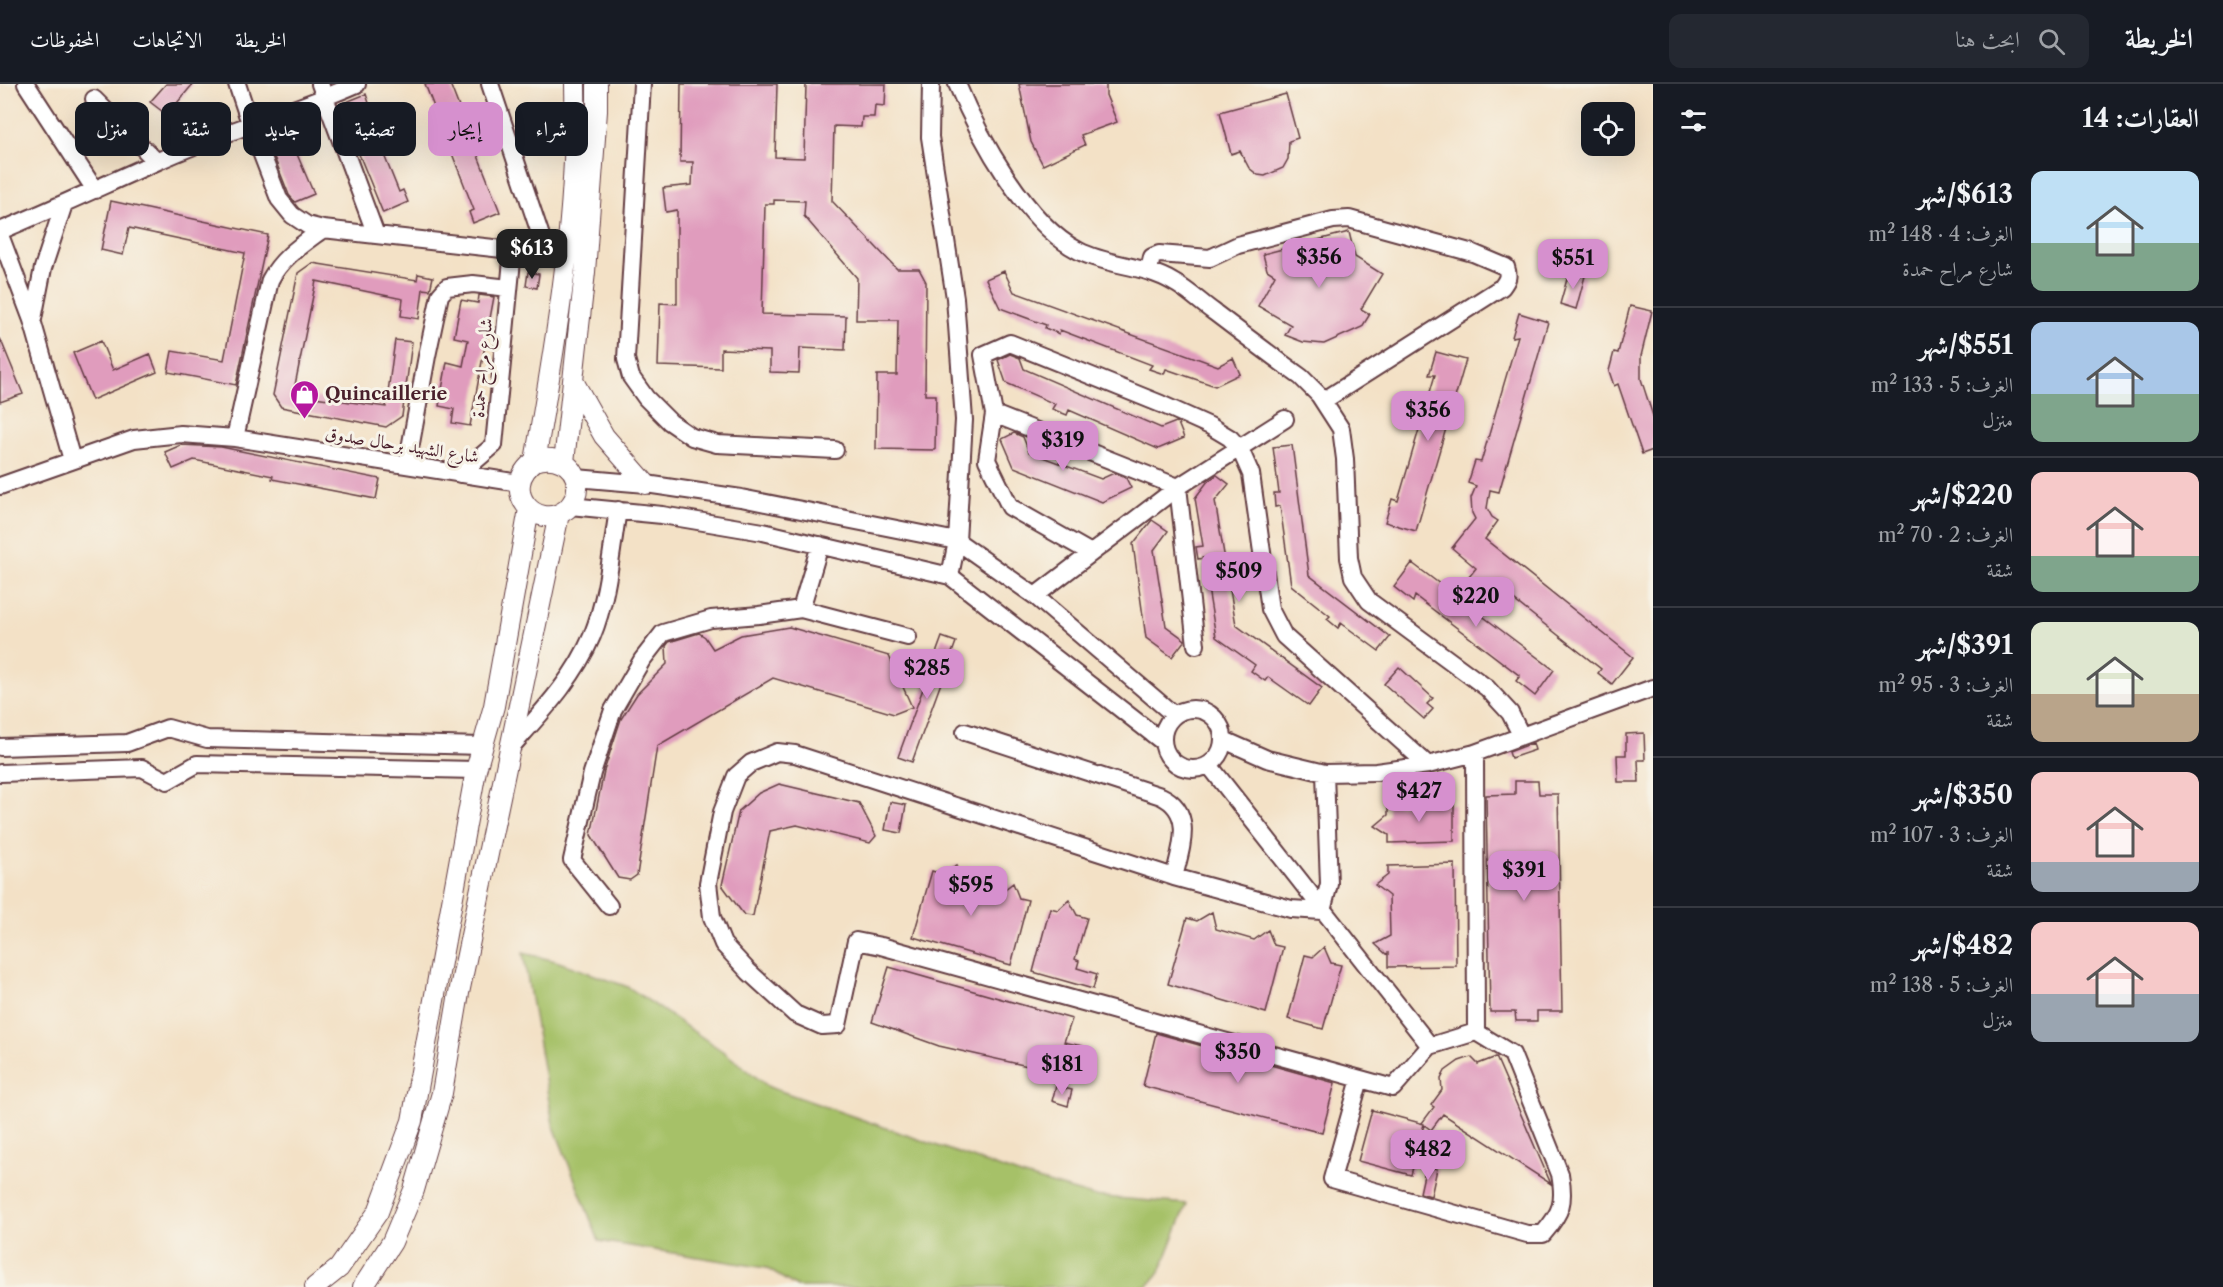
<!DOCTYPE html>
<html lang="ar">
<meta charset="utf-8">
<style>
body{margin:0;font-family:"Libre Caslon Text",Amiri,serif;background:#242831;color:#f1f3f6;direction:rtl;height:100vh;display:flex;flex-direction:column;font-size:22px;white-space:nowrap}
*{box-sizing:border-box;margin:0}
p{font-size:20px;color:#9ea1a6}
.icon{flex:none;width:33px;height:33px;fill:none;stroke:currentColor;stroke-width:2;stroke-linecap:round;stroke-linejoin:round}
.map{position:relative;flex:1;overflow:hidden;direction:ltr}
.side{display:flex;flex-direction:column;background:#171b24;width:570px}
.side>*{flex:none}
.top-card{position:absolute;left:18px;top:18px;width:570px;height:54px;direction:rtl;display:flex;gap:12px}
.tools{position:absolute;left:1581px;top:18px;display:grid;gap:12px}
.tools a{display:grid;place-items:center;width:54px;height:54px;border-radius:12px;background:#171b24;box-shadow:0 6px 24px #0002;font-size:30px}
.price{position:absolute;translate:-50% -51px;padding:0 14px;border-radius:12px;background:#d690ce;color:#111;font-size:20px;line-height:39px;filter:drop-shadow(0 2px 3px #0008)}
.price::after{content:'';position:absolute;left:50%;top:36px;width:18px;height:14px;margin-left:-9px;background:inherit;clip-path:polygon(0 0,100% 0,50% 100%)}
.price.active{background:#222;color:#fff}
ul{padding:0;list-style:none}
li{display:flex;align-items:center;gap:18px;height:150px;padding:0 24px}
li+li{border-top:2px solid #363941}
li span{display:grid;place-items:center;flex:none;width:168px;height:120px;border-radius:12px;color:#555}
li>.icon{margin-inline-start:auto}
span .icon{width:72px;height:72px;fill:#fffc;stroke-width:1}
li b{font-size:26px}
h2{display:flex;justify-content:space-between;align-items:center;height:72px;padding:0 24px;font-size:26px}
.chip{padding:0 21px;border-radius:12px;background:#171b24;box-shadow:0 6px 24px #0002;font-size:21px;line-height:54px}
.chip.active{background:#d690ce;color:#111}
header{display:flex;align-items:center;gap:36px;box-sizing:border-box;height:84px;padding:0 30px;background:#171b24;border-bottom:2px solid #363941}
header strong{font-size:28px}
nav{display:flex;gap:33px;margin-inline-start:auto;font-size:21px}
.search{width:420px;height:54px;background:#242831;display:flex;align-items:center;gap:15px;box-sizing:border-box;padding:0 21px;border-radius:12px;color:#9ea1a6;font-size:22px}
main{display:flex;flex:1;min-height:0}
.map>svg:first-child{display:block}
.green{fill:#a6c168;stroke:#78704a;stroke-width:1.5}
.building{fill:#e09cbd}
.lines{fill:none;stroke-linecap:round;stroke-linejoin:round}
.minor-casing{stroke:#633c42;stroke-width:20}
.major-casing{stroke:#633c42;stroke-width:22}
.minor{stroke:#fff;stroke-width:16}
.major{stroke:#fff;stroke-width:20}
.labels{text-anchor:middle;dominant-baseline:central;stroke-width:6;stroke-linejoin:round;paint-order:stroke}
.street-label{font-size:18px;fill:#4a1f2b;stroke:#f7f3e8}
.poi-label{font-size:18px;font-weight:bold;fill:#4a1f2b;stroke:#f7f3e8;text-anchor:start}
</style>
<header>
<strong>الخريطة</strong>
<div class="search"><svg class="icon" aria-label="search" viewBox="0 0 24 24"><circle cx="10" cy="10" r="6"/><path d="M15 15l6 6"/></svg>ابحث هنا</div>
<nav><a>الخريطة</a><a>الاتجاهات</a><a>المحفوظات</a></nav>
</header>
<main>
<section class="side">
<h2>العقارات: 14<svg class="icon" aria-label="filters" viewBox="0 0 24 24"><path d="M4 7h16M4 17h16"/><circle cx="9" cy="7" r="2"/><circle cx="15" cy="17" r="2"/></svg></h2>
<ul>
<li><span style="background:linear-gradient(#bfe0f5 60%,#7fa58c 0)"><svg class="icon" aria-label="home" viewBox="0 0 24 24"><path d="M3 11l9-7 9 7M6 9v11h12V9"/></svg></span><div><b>$613/شهر</b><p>الغرف: 4 · 148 m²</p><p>شارع مراح حمدة</p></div></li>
<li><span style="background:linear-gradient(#a9c7e8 60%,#7fa58c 0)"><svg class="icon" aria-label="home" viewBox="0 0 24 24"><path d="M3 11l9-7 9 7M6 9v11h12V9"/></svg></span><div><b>$551/شهر</b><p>الغرف: 5 · 133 m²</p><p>منزل</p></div></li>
<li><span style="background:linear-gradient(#f6c9c9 70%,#7fa58c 0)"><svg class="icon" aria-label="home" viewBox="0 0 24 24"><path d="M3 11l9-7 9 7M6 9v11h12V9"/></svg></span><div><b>$220/شهر</b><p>الغرف: 2 · 70 m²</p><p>شقة</p></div></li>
<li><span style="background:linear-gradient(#dfe7d0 60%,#b9a48a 0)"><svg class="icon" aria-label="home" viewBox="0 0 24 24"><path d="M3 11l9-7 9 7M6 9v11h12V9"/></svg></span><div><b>$391/شهر</b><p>الغرف: 3 · 95 m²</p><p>شقة</p></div></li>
<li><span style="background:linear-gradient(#f6c9c9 75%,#9aa5b1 0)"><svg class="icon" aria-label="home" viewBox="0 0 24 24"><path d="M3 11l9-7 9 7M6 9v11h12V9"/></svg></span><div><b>$350/شهر</b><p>الغرف: 3 · 107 m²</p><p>شقة</p></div></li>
<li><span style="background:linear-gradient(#f6c9c9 60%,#9aa5b1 0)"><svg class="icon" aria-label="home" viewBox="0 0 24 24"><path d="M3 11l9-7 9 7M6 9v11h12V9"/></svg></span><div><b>$482/شهر</b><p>الغرف: 5 · 138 m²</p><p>منزل</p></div></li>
</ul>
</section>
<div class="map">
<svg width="1653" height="1203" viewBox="0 0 1653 1203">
<rect width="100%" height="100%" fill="#f7f3e8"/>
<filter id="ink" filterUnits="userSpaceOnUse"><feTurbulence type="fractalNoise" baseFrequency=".0167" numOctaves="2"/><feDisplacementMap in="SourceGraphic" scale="12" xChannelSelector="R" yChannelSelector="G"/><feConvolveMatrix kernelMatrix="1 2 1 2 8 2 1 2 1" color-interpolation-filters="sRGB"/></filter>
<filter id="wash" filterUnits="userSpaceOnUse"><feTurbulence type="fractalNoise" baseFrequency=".008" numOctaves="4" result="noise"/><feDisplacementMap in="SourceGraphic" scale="24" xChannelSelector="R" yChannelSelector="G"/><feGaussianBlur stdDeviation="1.35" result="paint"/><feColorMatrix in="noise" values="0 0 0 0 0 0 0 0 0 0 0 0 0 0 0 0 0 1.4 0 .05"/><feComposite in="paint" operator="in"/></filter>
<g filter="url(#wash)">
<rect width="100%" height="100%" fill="#f3e1c6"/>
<path class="green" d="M523,869l33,8 72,26 96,65 45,35 252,88 71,21 95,8 -27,68 -13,15h-350l-31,-19 -167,-27 -46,-117z"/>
<g id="blocks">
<path class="building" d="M166,0h27l-26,31 -17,-13z
M425,0h25l50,128 -27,11 -4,-11 5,-2z
M681,0h96l-2,73 29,1 2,-74h80l-1,22 -10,-1 -1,12h-12l-1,10 -27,-1 -2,75 65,68h22l7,13 -1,113h11l-1,55 -59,-1 1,-74h20l1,-55h-42l1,-42 -53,-62 1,-15 -31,-1v4h-9l-3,110 84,2 -1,34 -45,-2 -1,25 -29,-1v-21l-49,-2v19l-63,-2 2,-63 17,1v-94l-11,2 -3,-24 29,-3 1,-23h-13z
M1019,0h87v11l11,27 -36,13 4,10 -42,20 -12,-23z
M366,10l4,12 -5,2 34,84 4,-2 5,12 -25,11 -44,-108z
M1286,10l12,44 -9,3 -1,18 -5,9 -18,8 -7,-1 -9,-7 -9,-17 -9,3 -11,-42z
M285,42l29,68 -19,8 -6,-7 -24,-61z
M111,117l157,34 -32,150 -68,-13 4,-21 52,9 21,-107 -116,-25 -6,27 -22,-5z
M1349,148l6,25 27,17 -21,35 9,5 -8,13 -38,17 -21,-2 -18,-7 6,-10 -33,-19 17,-31 -8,-5 -4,-16z
M312,179l105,17 1,-6 15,3 -3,13 -7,-1 -4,30 -18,-3 2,-17 -87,-18 -21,104 5,10 86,12 9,-67 17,2 -10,74 -16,11 -105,-20 -8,-12 25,-122z
M1004,187l10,21 204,74 15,-8 7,16 -25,12 -49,-17 -2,5 -15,-5 3,-4 -92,-35 -1,4 -14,-6 1,-3 -46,-17 -14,-29z
M528,188l11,2 -2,14 -11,-2z
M1569,188l16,4 -9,33 -16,-5z
M479,211l15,2 -24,129 -18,-3 2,-14 -15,-3 8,-44 16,4 5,-26 -14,-3 7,-37 17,3z
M1630,222l22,5 -11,45v23l12,37v34l-11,4 -24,-70 -4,2 -5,-15 5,-19 4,1z
M1519,229l29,9 -49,170 -9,-2 -3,18 5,9 6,4 -13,18 148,118 -21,27 -14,-11 3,-4 -105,-83 -6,8 -21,-17 7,-9 -24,-20 23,-29 -3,-6 -1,-15 5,-12 -8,-3 7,-22 6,1 37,-126 -6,1z
M0,254l23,56 -23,8z
M101,257l12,29 37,-16 7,18 -65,28 -19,-47z
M1436,268l30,8 -50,171 -31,-9 7,-23 6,2 37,-126h-6z
M1010,270l10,4 4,11 137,59 15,-6 2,1 6,15 -26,11 -89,-39 -2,5 -15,-6 3,-5 -49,-21 -8,-23z
M1014,349l9,4 6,15 72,27 13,-6 12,5 5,10 -29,14 -88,-35 -12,-28z
M181,361l40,2 159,32 -4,20 -104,-20 1,-3 -79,-16 -21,9 -8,-17z
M1292,361l17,130 81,62 -11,14 -38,-28 -3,5 -11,-9 3,-3 -39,-31 -11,-79 -5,1 -1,-14h5l-6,-46z
M1217,391l12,9 -14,17 21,124 86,63 -13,18 -41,-29 -3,4 -14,-10 4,-6 -39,-28 -13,-79 -5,1 -2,-12 7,-1 -8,-48 13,-17z
M1152,436l16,11 -14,19 12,76 19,14 -13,17 -26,-19 -13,-94z
M1412,479l142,107 -19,26 -19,-15 4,-5 -105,-80 -2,6 -19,-15z
M789,543l100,29 23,51 -18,7 -121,-36 -116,68 -20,129 -7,5 -12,-2 -27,-43 13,-64 17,-52 16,-25 30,-30 -1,-18 3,-4 30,-9 6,4 8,12 28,-14z
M942,553l14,5 -44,120 -14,-5z
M1399,583l34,31 -6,6 6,5 -9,10 -40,-35z
M1644,649l1,27h-7l1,22h-21l-1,-27h9v-21z
M1533,659l2,7 -24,8 -2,-6z
M1515,697h23l1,13h19l4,217h-25v10h-21l-1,-9h-25l-4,-217 29,-1z
M779,700l80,19 17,33 -6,7 -73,-18 -27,6 -17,85 -9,-1 -22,-30 17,-74 20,-18z
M890,718l16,3 -5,28 -16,-3z
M1454,720v37l-65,2v-8l-14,-9 13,-11v-10z
M1455,780l1,102 -68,1v-14l-2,1 -11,-10 15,-8 -1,-40 -14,-11 13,-10v-9z
M957,781l4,17 39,11 13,-10 6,15 9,2 -17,65 -98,-28 19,-66 10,3z
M1069,816l8,15 10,3 -12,41 4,2 -2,7 20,6 -4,15 -60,-17 17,-64 8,2z
M1212,828l4,17 38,11 14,-10 6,15 9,2 -17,66 -98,-29 19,-66 10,3z
M1324,863l7,16 10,2 -18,64 -35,-10 17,-64 8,2z
M889,883l183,52 -8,23 18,4 -4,17 -20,-4 -4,13 -115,-26 -67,-24z
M1156,949l179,50 -13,50 -179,-47z
M1471,973l7,7 18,-7 55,127 -108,-70 -12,16 -9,-7 12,-16 -3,-2 11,-15 -1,-11 4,-8 14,-10z
M1056,1002l16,4 -4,16 -16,-5z
M1372,1026l52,14 -13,51 -53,-14z
M1426,1082l11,3 -6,27 -11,-3z"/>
</g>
</g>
<g filter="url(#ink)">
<use href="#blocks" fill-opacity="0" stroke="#633c42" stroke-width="1.5"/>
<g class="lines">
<defs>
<path id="minor" d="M26,0l69,106
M237,0l14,42 28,73 13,16 15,10 16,4 53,6
M320,0l56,151 171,19
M490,0l57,170 8,3
M642,0l-16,275 5,18 15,21 24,24 22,15 25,7 118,6
M931,0l-1,53 25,161 9,122 -7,121 -7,35
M957,0c22,53 70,141 122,167 29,15 66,14 94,31 15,8 27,20 41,30 29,22 58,44 87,65l18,18 22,34 4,30 4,99 4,19 16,24 118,87 23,25 11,22
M94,15l62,62
M0,147c53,-22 104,-46 156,-69 65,-30 135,-49 201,-78
M0,151l32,85 40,140
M1149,186l3,-13 7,-3 51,4 28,-13 95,-25 16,-1 124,34 33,14c3,9 2,12 -4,20l-179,114
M33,235l10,-51 21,-64
M994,330l184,73 18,158
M235,354l35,-158c12,-23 33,-36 53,-51
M407,381l20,-109 13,-61 7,-8 26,-3 36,4
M460,390l34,-29 19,-195
M576,394l70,6 95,14 216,43 78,55 139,119
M0,402l134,-47 47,-5 54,4 284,45
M570,422l92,9 101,17 187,44 213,166
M820,461l-19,64 107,28
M1091,469l-81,-46 -23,-47 7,-46 -11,-59 27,-12 151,61 49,22 20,12 10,11 11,25 19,135 14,27 144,129
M1035,512l143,-109 107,-68
M1163 655a30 30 0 1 1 60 0a30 30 0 1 1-60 0Z
M965,648l196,64c34,16 20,52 13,81
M1224,656l43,19 58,14 51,-1 52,-7 47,-12 178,-65
M0,663l127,-4 41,-15 39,11 276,7
M511,663c30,-34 63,-68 81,-111 16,-39 19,-84 26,-126
M1475,669l1,279
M1209,681l221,281
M0,689l142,-5 25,13 30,-17 279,6
M1325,689l4,111 -7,27 -31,-2 -117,-32 -379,-123 -18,-2 -26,11 -15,13 -14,36 -14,71 4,34 11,27 26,28 46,42 27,12 16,-1 18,-84 25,5 512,142 37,-42 46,-14 36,22 48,120c5,28 2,38 -17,60h-16l-195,-55 28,-100
M609,822l-37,-46 20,-87 21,-63 29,-50 21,-27 48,-14 48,-4 42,-6"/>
<path id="major" d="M573,297l31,55 42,48
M535,377c18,-6 39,1 42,23 1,9 -3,18 -10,25 -31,25 -69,-21 -32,-48 22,-125 43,-250 40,-377
M564,378l21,-190 12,-161v-27
M315,1203l24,-19 39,-56 34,-91 64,-351 18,-64 35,-197
M363,1203l29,-45 22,-52 28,-97 17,-100 100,-479"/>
</defs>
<use href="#minor" class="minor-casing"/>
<use href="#major" class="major-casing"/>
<use href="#minor" class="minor"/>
<use href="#major" class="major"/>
</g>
</g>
<defs>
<symbol id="shop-pin" viewBox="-11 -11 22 30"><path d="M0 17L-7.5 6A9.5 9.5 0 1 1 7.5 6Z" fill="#b5179e" stroke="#f7f3e8"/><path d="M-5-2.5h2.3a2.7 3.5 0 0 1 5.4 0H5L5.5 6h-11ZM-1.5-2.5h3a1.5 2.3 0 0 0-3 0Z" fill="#fff"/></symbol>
</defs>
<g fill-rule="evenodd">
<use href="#shop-pin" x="288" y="294" width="33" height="45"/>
</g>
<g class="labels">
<g class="street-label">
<text transform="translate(482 284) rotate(-85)">شارع مراح حمدة</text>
<text transform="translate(402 361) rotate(9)">شارع الشهيد برحال صدوق</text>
</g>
<g class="poi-label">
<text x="325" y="310">Quincaillerie</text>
</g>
</g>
</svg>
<div class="tools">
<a><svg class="icon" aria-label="locate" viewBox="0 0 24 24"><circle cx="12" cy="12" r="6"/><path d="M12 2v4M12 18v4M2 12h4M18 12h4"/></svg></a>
</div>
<b class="price active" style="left:532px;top:196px">$613</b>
<b class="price" style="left:1319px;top:205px">$356</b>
<b class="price" style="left:1573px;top:206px">$551</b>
<b class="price" style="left:1428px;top:358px">$356</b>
<b class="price" style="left:1063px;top:388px">$319</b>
<b class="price" style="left:1239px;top:519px">$509</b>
<b class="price" style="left:1476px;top:544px">$220</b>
<b class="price" style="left:927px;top:616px">$285</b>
<b class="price" style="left:1419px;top:739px">$427</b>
<b class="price" style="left:1524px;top:818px">$391</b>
<b class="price" style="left:971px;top:833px">$595</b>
<b class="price" style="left:1238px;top:1000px">$350</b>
<b class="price" style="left:1062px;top:1012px">$181</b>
<b class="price" style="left:1428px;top:1097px">$482</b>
<div class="top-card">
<a class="chip">شراء</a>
<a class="chip active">إيجار</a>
<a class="chip">تصفية</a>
<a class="chip">جديد</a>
<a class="chip">شقة</a>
<a class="chip">منزل</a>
</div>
</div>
</main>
